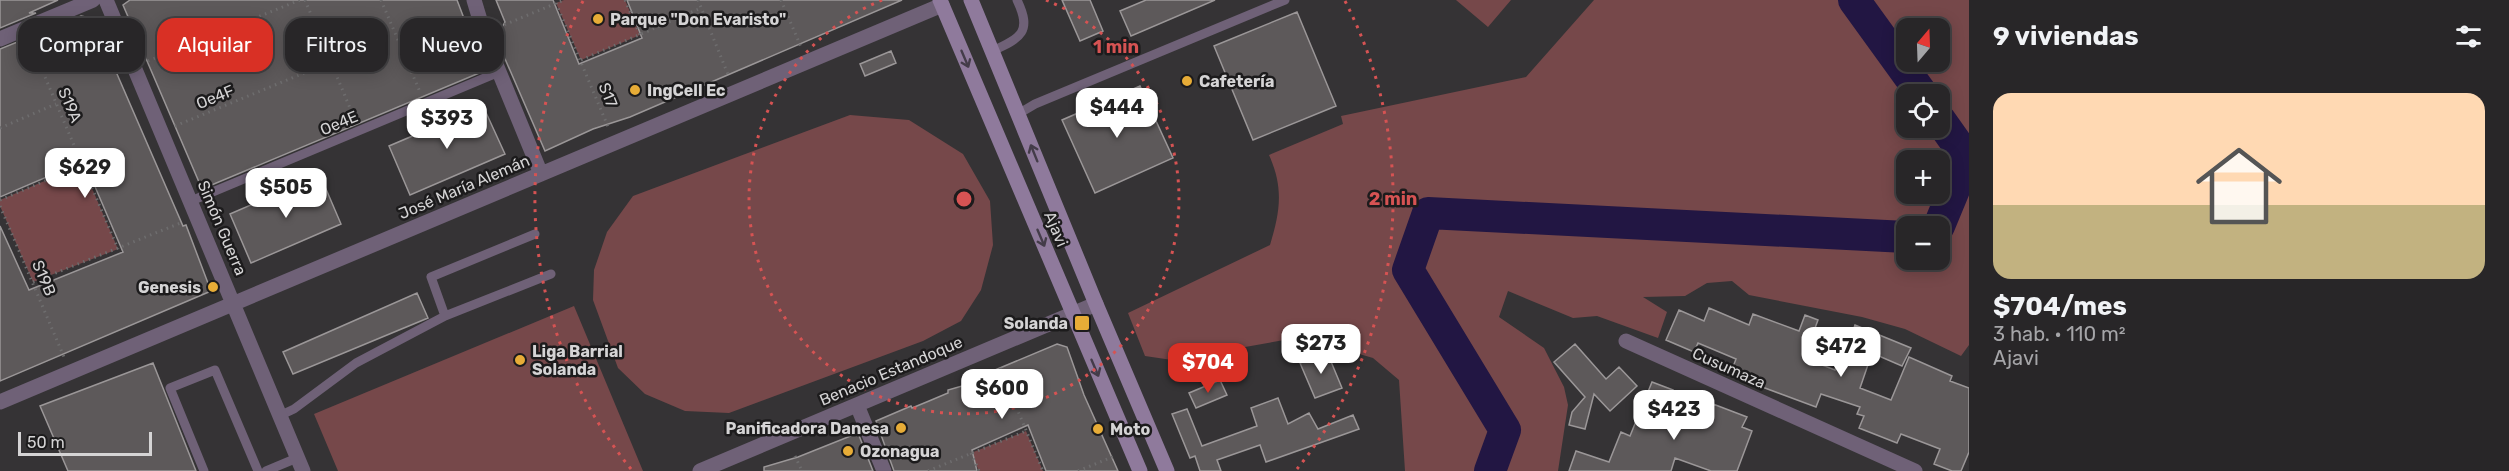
<!DOCTYPE html>
<html lang="es">
<meta charset="utf-8">
<style>
body{margin:0;font-family:Rubik,sans-serif;background:#343234;color:#f1f3f6;height:100vh;display:flex;flex-direction:column;font-size:22px;white-space:nowrap}
*{box-sizing:border-box;margin:0}
p{font-size:20px;color:#a5a5a8}
.icon{flex:none;width:33px;height:33px;fill:none;stroke:currentColor;stroke-width:2;stroke-linecap:round;stroke-linejoin:round}
.map{position:relative;flex:1;overflow:hidden}
.panel{display:flex;flex-direction:column;background:#282628;width:540px}
.panel>*{flex:none}
.banner{position:absolute;left:18px;top:18px;width:570px;height:54px;display:flex;gap:12px}
.needle{width:39px;rotate:19deg}
.tools{position:absolute;left:1896px;top:18px;display:grid;gap:12px}
.tools a{display:grid;place-items:center;width:54px;height:54px;border-radius:12px;background:#282628;box-shadow:0 3px 15px #0003,0 0 0 2px #444345;font-size:30px}
.scale{position:absolute;left:18px;bottom:15px;width:134px;box-sizing:border-box;padding-left:6px;border:3px solid #d5d4d5;border-top:0;font-size:16px;line-height:21px;white-space:nowrap;color:#d5d4d5;-webkit-text-stroke:4px #1c1b1c;paint-order:stroke}
.price{position:absolute;translate:-50% -51px;padding:0 14px;border-radius:12px;background:#fff;color:#222;font-size:20px;line-height:39px;filter:drop-shadow(0 2px 3px #0008)}
.price::after{content:'';position:absolute;left:50%;top:36px;width:18px;height:14px;margin-left:-9px;background:inherit;clip-path:polygon(0 0,100% 0,50% 100%)}
.price.on{background:#d93025;color:#fff}
ul{padding:0;list-style:none}
li{display:grid;align-content:center;gap:12px;height:318px;padding:0 24px}
li span{display:grid;place-items:center;height:186px;border-radius:18px;color:#555}
li>.icon{margin-inline-start:auto}
span .icon{width:108px;height:108px;fill:#fffc;stroke-width:1}
li b{font-size:26px}
h2{display:flex;justify-content:space-between;align-items:center;height:72px;padding:0 24px;font-size:26px}
.chip{padding:0 21px;border-radius:18px;background:#282628;box-shadow:0 3px 15px #0003,0 0 0 2px #444345;font-size:21px;line-height:54px}
.chip.on{background:#d93025;color:#fff}
main{display:flex;flex:1;min-height:0}
.map>svg:first-child{display:block}
.green{fill:#76484a;fill-rule:evenodd}
.lines{fill:none;stroke-linecap:round;stroke-linejoin:round}
.river{stroke:#221643;stroke-width:32}
.building{fill:#5d595a;stroke:#9b9798;stroke-width:1.5}
.path{stroke:#6e6d6e;stroke-width:3;stroke-dasharray:1.5 4.5;stroke-linecap:butt}
.lane{stroke:#6f6177;stroke-width:9}
.street{stroke:#6f6177;stroke-width:15}
.secondary{stroke:#8f7a9c;stroke-width:15}
.oneway{stroke:#443c49}
.ring{fill:none;stroke:#d65353;stroke-width:3;stroke-dasharray:3 6}
.poi-dot{fill:#e7ac37;stroke:#1c1b1c;stroke-width:2}
.labels{text-anchor:middle;dominant-baseline:central;stroke-width:5;stroke-linejoin:round;paint-order:stroke}
.poi-label{font-size:16px;font-weight:bold;fill:#d5d4d5;stroke:#1c1b1c;text-anchor:start}
.street-label{font-size:16px;fill:#d5d4d5;stroke:#1c1b1c}
.centre{fill:#d65353;stroke:#1c1b1c;stroke-width:3}
.ring-label{font-size:18px;text-anchor:middle;font-weight:bold;fill:#d65353;stroke:#1c1b1c;stroke-width:5;stroke-linejoin:round;paint-order:stroke}
</style>
<main>
<div class="map">
<svg width="1969" height="471" viewBox="0 0 1969 471">
<rect width="100%" height="100%" fill="#353335"/>
<path class="green" d="M564,0h61l15,35 -59,25 -25,-57z
M1456,0h55l-23,27z
M1594,0h375v345l-8,11 -56,-27 -43,-12 -113,-22 -17,-14 -25,2 -22,13 -42,1 24,15 -9,26 -61,-22 -24,2 -65,-27 -9,26 45,31 20,39 4,18 -10,66h-153l-6,-91 -26,-22 -72,-21 -129,23 -27,-4 -17,-43 142,-68c10,-33 14,-57 -1,-90l74,-31 -2,-8 185,-39zM1906,28h34v34h-34zM1906,94h34v34h-34zM1906,160h34v34h-34zM1906,226h34v34h-34z
M850,115l59,5 54,34 27,47 3,44 -12,45 -20,31 -38,20 -194,72 -44,-2 -40,-17 -27,-26 -25,-68 1,-30 13,-38 26,-36z
M82,165l36,84 -85,33 -33,-76v-6z
M574,306l69,165h-305l-24,-57z
M1026,431l17,40h-64l-8,-18z"/>
<g class="lines">
<path class="river" d="M1854,0l68,94
M1939,226l28,-68 -27,-38
M1490,471l15,-41 -97,-160 20,-57 478,24"/>
</g>
<path class="building" d="M0,0h58l-29,13h7l-36,15z
M130,0h327l27,71 -282,118 -79,-184z
M496,0h57l26,64 63,-26 -15,-38h275l-272,117 -37,12 -48,22 -49,-113 9,-16z
M1062,0h28l13,31 -23,10z
M1146,0h69l-84,36 -11,-25z
M1297,12l39,94 -83,34 -39,-94z
M81,16l9,2 4,3 89,205 3,-1 25,66 -211,90v-155l29,64 94,-38 -39,-91 -84,36v-148z
M891,51l5,12 -31,13 -5,-12z
M1140,86l33,72 -78,35 -33,-73z
M483,106l22,48 -95,41 -21,-49z
M320,175l21,49 -90,39 -21,-49z
M417,293l11,25 -135,56 -10,-22z
M1709,308l40,17 4,-11 46,17 6,-16 13,5 -14,38 31,12 2,-7 5,1 13,-39 56,23 -9,18 -30,-13 -12,35 31,12 18,-43 43,19 -2,5 19,7v64l-8,19h-9l-18,-7 6,-15 -39,-15 -4,9 -38,-15 5,-12 -7,-2 3,-7 -39,-13 -5,13 -86,-32 6,-16 -38,-16 -4,9 -28,-12 13,-30 25,11z
M1057,344l10,3 17,48 34,76h-72l-18,-46 -56,25 5,21h-83l-18,-50 35,-15 1,2 17,-7 19,-8v-3l28,-8 13,-7 -1,-2z
M1575,344l31,35 13,-12 18,19 -27,25 -16,-17 -9,35 -16,-4 3,-13 13,-15 -31,-35z
M1327,352l15,36 -27,10 -15,-35z
M153,363l43,108h-128l-28,-65z
M1220,380l7,15 -31,13 -7,-15z
M1652,382l21,8 -9,21 40,17 9,-24 34,13 -5,10 10,4 -15,40h-26l-36,-13 -4,13h-102l7,-20 33,11 12,-30 9,4z
M1278,398l10,26 21,-11 9,16 35,-14 6,14 -93,33 -6,-17 -43,15 4,11h-21l-5,-15 -5,2 -18,-44 15,-5 15,37 55,-20 -6,-18z
M858,433l15,38h-109v-4l34,-10z"/>
<g class="lines">
<path class="path" d="M305,0l50,120
M381,0l39,92
M625,0l15,35
M698,0l31,77
M781,0l20,47
M556,3l53,126
M499,27l65,-27
M31,44l87,205
M581,60l120,-52
M148,61l152,-61
M175,126l156,-64
M0,128l56,-24
M0,200l82,-35
M0,206l64,151
M33,282l150,-60
M1000,368l43,103
M971,453l8,18
M795,456l7,15
M928,471l98,-40
M1078,471l37,-15"/>
<path class="lane" d="M992,51c30,-13 40,-20 25,-51
M1018,114l17,-10 250,-104
M191,201l308,-129
M445,316l106,-42
M279,416l15,-7 62,-46 89,-47 -14,-39 104,-43
M204,471l-34,-83 45,-18 43,101
M266,471l31,-13"/>
<path class="street" d="M106,0l197,471
M474,0l12,40 55,134
M0,39l93,-39
M1626,341l289,130
M0,402l942,-397
M857,405l27,66
M700,471l396,-167"/>
<path class="secondary" d="M940,0l200,471
M971,0l125,304 71,167"/>
</g>
<defs><path id="oneway-shaft" d="M-6 0H5M1.5-3L5.5 0L1.5 3" fill="none" stroke-width="1.6" stroke-linecap="round" stroke-linejoin="round" transform="scale(1.5)"/></defs>
<g class="oneway">
<use href="#oneway-shaft" transform="translate(965 59) rotate(67)"/>
<use href="#oneway-shaft" transform="translate(1034 153) rotate(-112)"/>
<use href="#oneway-shaft" transform="translate(1041 238) rotate(67)"/>
<use href="#oneway-shaft" transform="translate(1095 368) rotate(67)"/>
</g>
<g class="ring">
<path d="M1046 0A215 215 0 1 1 882 0"/>
<path d="M631 469A429 429 0 0 1 583 1M1345 1A429 429 0 0 1 1297 469"/>
</g>
<g class="poi-dot">
<circle cx="598" cy="19" r="6"/>
<circle cx="1187" cy="81" r="6"/>
<circle cx="635" cy="90" r="6"/>
<circle cx="213" cy="287" r="6"/>
<rect x="1074" y="315" width="16" height="16" rx="3"/>
<circle cx="520" cy="360" r="6"/>
<circle cx="901" cy="428" r="6"/>
<circle cx="1098" cy="429" r="6"/>
<circle cx="848" cy="451" r="6"/>
</g>
<g class="labels">
<g class="poi-label">
<text x="610" y="19">Parque "Don Evaristo"</text>
<text x="1199" y="81">Cafetería</text>
<text x="647" y="90">IngCell Ec</text>
<text x="201" y="287" text-anchor="end">Genesis</text>
<text x="1068" y="323" text-anchor="end">Solanda</text>
<text x="532" y="351">Liga Barrial<tspan x="532" dy="18">Solanda</tspan></text>
<text x="889" y="428" text-anchor="end">Panificadora Danesa</text>
<text x="1110" y="429">Moto</text>
<text x="860" y="451">Ozonagua</text>
</g>
<g class="street-label">
<text transform="translate(608 95) rotate(68)">S17</text>
<text transform="translate(215 97) rotate(-22)">Oe4F</text>
<text transform="translate(70 105) rotate(67)">S19A</text>
<text transform="translate(339 123) rotate(-23)">Oe4E</text>
<text transform="translate(464 187) rotate(-23)">José María Alemán</text>
<text transform="translate(222 228) rotate(67)">Simón Guerra</text>
<text transform="translate(1056 229) rotate(67)">Ajavi</text>
<text transform="translate(44 278) rotate(67)">S19B</text>
<text transform="translate(1729 368) rotate(24)">Cusumaza</text>
<text transform="translate(891 371) rotate(-23)">Benacio Estandoque</text>
</g>
</g>
<circle cx="964" cy="199" r="9" class="centre"/>
<g class="ring-label">
<text x="1116" y="53">1 min</text>
<text x="1393" y="205">2 min</text>
</g>
</svg>
<div class="tools">
<a><svg class="needle" viewBox="-14 -14 28 28"><path d="M0-13l5 13h-10z" fill="#e53935"/><path d="M0 13l5-13h-10z" fill="#a5a5a8"/></svg></a>
<a><svg class="icon" aria-label="locate" viewBox="0 0 24 24"><circle cx="12" cy="12" r="6"/><path d="M12 2v4M12 18v4M2 12h4M18 12h4"/></svg></a>
<a>+</a>
<a>−</a>
</div>
<div class="scale">50 m</div>
<b class="price" style="left:1117px;top:139px">$444</b>
<b class="price" style="left:447px;top:150px">$393</b>
<b class="price" style="left:85px;top:199px">$629</b>
<b class="price" style="left:286px;top:219px">$505</b>
<b class="price" style="left:1321px;top:375px">$273</b>
<b class="price" style="left:1841px;top:378px">$472</b>
<b class="price on" style="left:1208px;top:394px">$704</b>
<b class="price" style="left:1002px;top:420px">$600</b>
<b class="price" style="left:1674px;top:441px">$423</b>
<div class="banner">
<a class="chip">Comprar</a>
<a class="chip on">Alquilar</a>
<a class="chip">Filtros</a>
<a class="chip">Nuevo</a>
</div>
</div>
<section class="panel">
<h2>9 viviendas<svg class="icon" aria-label="filters" viewBox="0 0 24 24"><path d="M4 7h16M4 17h16"/><circle cx="9" cy="7" r="2"/><circle cx="15" cy="17" r="2"/></svg></h2>
<ul>
<li><span style="background:linear-gradient(#ffd9b3 60%,#c2b280 0)"><svg class="icon" aria-label="home" viewBox="0 0 24 24"><path d="M3 11l9-7 9 7M6 9v11h12V9"/></svg></span><div><b>$704/mes</b><p>3 hab. · 110 m²</p><p>Ajavi</p></div></li>
</ul>
</section>
</main>
